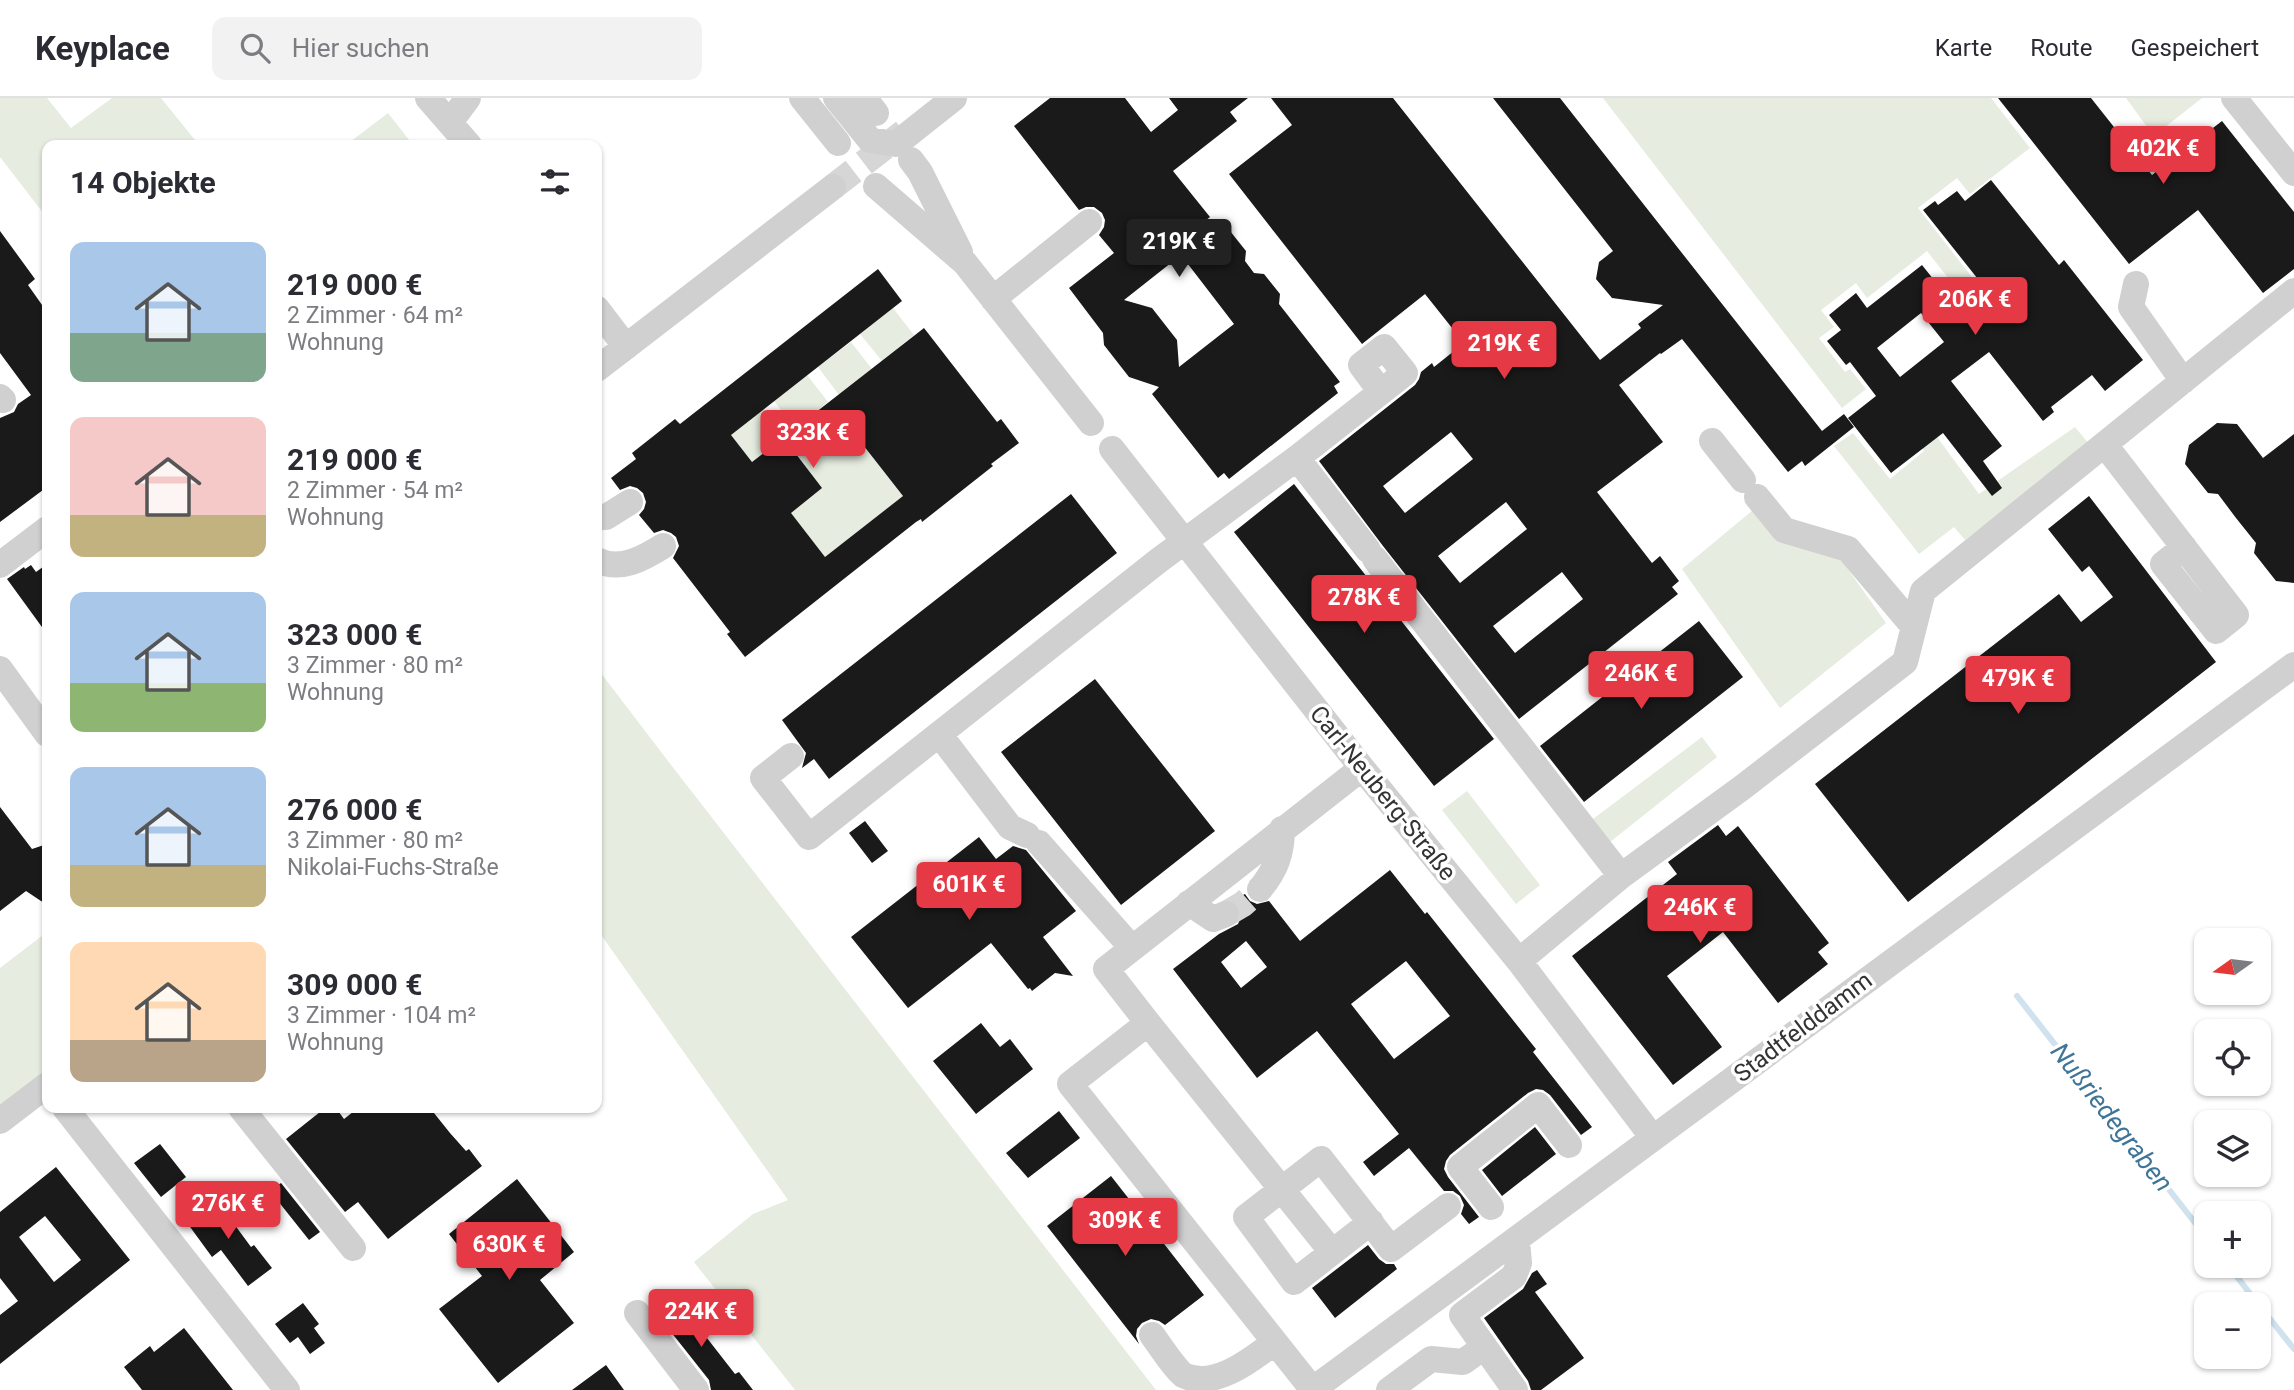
<!DOCTYPE html>
<html lang="de">
<meta charset="utf-8">
<style>
body{margin:0;font-family:Roboto,sans-serif;background:#f2f2f3;color:#2b2b33;height:100vh;display:flex;flex-direction:column;font-size:26px;white-space:nowrap}
*{box-sizing:border-box;margin:0}
p{font-size:23px;color:#7c7c81}
.icon{flex:none;width:38px;height:38px;fill:none;stroke:currentColor;stroke-width:2;stroke-linecap:round;stroke-linejoin:round}
.map{position:relative;flex:1;overflow:hidden}
.details{position:absolute;left:42px;top:42px;width:560px;height:973px;display:flex;flex-direction:column;background:#fff;border-radius:14px;box-shadow:0 2px 5px #0004}
.details>*{flex:none}
.needle{width:46px;rotate:256deg}
.tools{position:absolute;left:2194px;top:830px;display:grid;gap:14px}
.tools a{display:grid;place-items:center;width:77px;height:77px;border-radius:14px;background:#fff;box-shadow:0 2px 5px #0004;font-size:35px}
.price{position:absolute;translate:-50% -60px;padding:0 16px;border-radius:7px;background:#e63946;color:#fff;font-size:23px;line-height:46px;filter:drop-shadow(0 2px 4px #0008)}
.price::after{content:'';position:absolute;left:50%;top:42px;width:21px;height:16px;margin-left:-10px;background:inherit;clip-path:polygon(0 0,100% 0,50% 100%)}
.price.on{background:#222;color:#fff}
ul{padding:0;list-style:none}
li{display:flex;align-items:center;gap:21px;height:175px;padding:0 28px}
li span{display:grid;place-items:center;flex:none;width:196px;height:140px;border-radius:14px;color:#555}
li>.icon{margin-inline-start:auto}
span .icon{width:84px;height:84px;fill:#fffc;stroke-width:1}
li b{font-size:30px}
h2{display:flex;justify-content:space-between;align-items:center;height:84px;padding:0 28px;font-size:30px}
header{display:flex;align-items:center;gap:42px;box-sizing:border-box;height:98px;padding:0 35px;background:#fff;border-bottom:2px solid #e1e1e2}
header strong{font-size:33px}
nav{display:flex;gap:38px;margin-inline-start:auto;font-size:24px}
.search{width:490px;height:63px;background:#f2f2f3;display:flex;align-items:center;gap:18px;box-sizing:border-box;padding:0 24px;border-radius:14px;color:#7c7c81;font-size:26px}
.map>svg:first-child{display:block}
.green{fill:#e6ecdf}
.lines{fill:none;stroke-linecap:round;stroke-linejoin:round}
.stream{stroke:#cfe2ee;stroke-width:6}
.building{fill:#1a1a1a;fill-rule:evenodd}
.minor-tunnel{stroke:#d6d6d6;stroke-width:26;stroke-dasharray:26 13;stroke-linecap:butt}
.minor{stroke:#d0d0d0;stroke-width:26}
.labels{text-anchor:middle;dominant-baseline:central;stroke-width:7;stroke-linejoin:round;paint-order:stroke}
.street-label{font-size:24px;fill:#333;stroke:#fff}
.water-label{font-size:26px;font-style:italic;fill:#3f7597;stroke:#fff}
</style>
<header>
<strong>Keyplace</strong>
<div class="search"><svg class="icon" aria-label="search" viewBox="0 0 24 24"><circle cx="10" cy="10" r="6"/><path d="M15 15l6 6"/></svg>Hier suchen</div>
<nav><a>Karte</a><a>Route</a><a>Gespeichert</a></nav>
</header>
<div class="map">
<svg width="2294" height="1292" viewBox="0 0 2294 1292">
<rect width="100%" height="100%" fill="#fff"/>
<path class="green" d="M0,0h47l24,30 41,-30h49l38,47h-152v73l-47,-61z
M1603,0h388l39,50 -60,46 -13,-16 -39,30 64,82 -15,12 -40,-51 -60,47 -11,-15 -35,27 13,17 -15,11 26,34 5,-3 16,20 -24,19z
M2126,0h76l-42,33h-10z
M388,15l25,32h-67z
M893,210l21,27 -32,26 -22,-27z
M851,244l21,27 -33,26 -21,-28z
M807,277l21,27 -33,26 -21,-27z
M764,311l21,27 -33,26 -21,-27z
M842,320l61,78 -78,61 -61,-78z
M1923,320l56,76 96,-67 14,17 -124,96 -11,-13 -35,27 -85,-108 19,-13 37,46 34,-28 -12,-21z
M1753,412l85,45 48,68 -106,85 -98,-139z
M597,570l71,93 488,629h-361l-101,-128 59,-48 35,-14 -191,-271z
M1702,639l15,20 -107,85 -17,-23z
M1467,693l73,94 -24,19 -74,-94z
M47,834v141l-47,36v-141z"/>
<g class="lines">
<path class="stream" d="M2017,898l190,242
M2228,1167l30,39
M2259,1207l35,44"/>
</g>
<path class="building" d="M1050,0h75l26,34 27,-22 -9,-12h79l-18,14 7,9 -64,50 37,46 -14,11 34,3 16,20 -1,10 9,12 10,1 16,20 -1,10 61,78 -6,4 4,7 -109,86 -5,-6 -6,5 -66,-84 7,-7 -30,-10 -25,-32 -1,-12 -34,-45 45,-35 -15,-18 5,-8 1,-7 -3,-7 -8,-6h-8l-7,3 -65,-84zM1181,157l53,69 -55,43 -2,-27 -25,-32 -28,-8z
M1271,0h122l207,262 41,-32 -3,-4 25,-19 -51,-7 -16,-19 3,-17 14,-11 -120,-153h67l262,333 22,-17 10,13 -49,39 -3,-5 -14,11 -106,-133 -21,15 -1,-1 -41,32 44,57 -66,50 55,71 8,-7 19,25 -7,6 6,7 -159,125 -136,-173 -64,-85 96,-76 4,-6 2,-7 11,-9 2,4 30,-24 -39,-49 -63,50 -133,-170 63,-49zM1451,334l22,27 -68,54 -22,-27zM1506,404l21,27 -67,54 -22,-27zM1562,474l21,27 -68,54 -22,-27z
M1998,0h93l61,77 70,-54 72,91v57l-31,24 -65,-83 -69,54z
M1991,82l68,85 5,-5 79,100 -38,31 -13,-16 -41,32 3,5 -11,9 -54,-69 -38,29 51,65 -19,15 19,27 -10,8 -49,-63 -52,40 -43,-55 28,-22 -26,-34 -4,3 -19,-24 14,-11 -12,-15 27,-22 11,15 55,-43 40,50 27,-22 -66,-83 12,-9 3,4 19,-14 8,10zM1921,215l23,29 -44,35 -23,-29z
M0,133l35,48 -7,6 19,27v175l-47,35v-104l14,-6 4,-8 13,-9 -31,-42z
M878,171l24,32 -171,134 21,27 172,-134 73,94 4,-3 18,24 -28,21 2,2 -71,56 -1,-3 -5,3 -171,135 -18,-23 3,-2 -57,-74 6,-12 -3,-9 -5,-4 -8,-3 -9,3 -15,-18 5,-6 2,-7 -3,-9 -6,-5 -7,-2 -10,4 -9,-12 25,-19 -4,-6 43,-34 5,5zM842,320l61,78 -78,61 -34,-44 31,-25 -26,-34z
M2217,325l20,1 26,34 31,-24v149l-18,-2 -22,-28 2,-10 -20,-25 -18,-24 -10,-1 -23,-29 4,-19z
M1294,386l200,255 -60,47 -200,-254z
M1071,396l46,59 -288,226 -15,-20 -12,9 4,-15 -24,-33z
M2089,398l127,166 -308,240 -93,-118 244,-190 22,28 32,-25 -24,-31 -7,6 -34,-43z
M47,466v70l-40,-55 17,-12 1,2 6,-4 5,7z
M1699,523l44,56 -159,125 -44,-56 80,-63 -2,-2 33,-26 2,2z
M1095,581l120,152 -94,74 -120,-153z
M0,709l32,42 15,-5v61l-21,-14 -26,20z
M865,723l23,30 -16,12 -23,-30z
M1718,727l8,11 12,-10 91,117 -11,9 10,12 -50,39 -55,-71 -56,44 55,71 -49,38 -101,-129 105,-82 -9,-12z
M979,739l17,22 17,-13 13,4 50,61 -33,26 30,39 -18,-3 -23,18 -2,-3 -2,1 -37,-46 -83,65 -57,-71z
M1390,772l35,44 2,-2 109,137 -3,3 59,75 -11,8 -31,-40 -7,-5 -7,-1 -8,4 -78,62 -4,6 -2,8 4,8 31,40 -10,7 -8,-10 3,-9 -4,-9 -7,-5h-9l-35,-43 -35,28 -11,-14 36,-28 -82,-103 -60,47 -84,-109 46,-35 19,-10 3,-7v-8l-8,-9 12,-6 5,7 7,3 12,-3 31,40zM1246,843l21,26 -26,21 -20,-26zM1406,863l44,55 -56,43 -43,-55z
M981,925l19,24 10,-8 23,30 -57,45 -43,-53z
M325,1010h11l8,11 14,-11h72l20,25 16,18 3,-2 13,17 -94,73 -30,-37 -13,10 -59,-73z
M1059,1013l21,27 -52,40 -22,-25z
M1535,1029l21,27 -54,42 -20,-26z
M160,1046l26,33 -25,20 -27,-34z
M56,1069l74,93 -130,104v-49l18,-14 -18,-23v-66zM45,1118l36,44 -27,22 -35,-45z
M1111,1078l93,119 -39,30 -6,-4 -8,-2 -9,4 -5,6 -1,7 3,8 -92,-118z
M517,1081l57,73 -34,28 34,43 -76,60 -59,-74 43,-33 -33,-42z
M281,1085l39,49 -11,8 -39,-49z
M215,1100l36,49 3,-2 18,23 -24,18 -27,-36 -9,7 -27,-37z
M1368,1147l11,14 7,5h8l3,5 -62,49 -23,-30z
M1537,1172l10,14 -12,8 49,66 -43,32h-10l-3,-9 -44,-63 39,-29 9,-16z
M675,1199l60,77 4,-2 14,18h-42l-2,-10 -53,-67z
M303,1205l16,21 -5,4 11,15 -15,11 -12,-17 -8,6 -15,-19z
M184,1230l49,62h-91l-18,-23 26,-21 4,6z
M606,1267l18,25h-52z"/>
<g class="lines">
<path class="minor-tunnel" d="M833,89l71,-55
M1226,816l17,-10 17,-15"/>
<path class="minor" d="M428,0l41,47
M802,0l36,45
M836,0l34,42 26,4 58,-46
M864,0l12,15
M2234,0l60,75
M451,23l17,-23
M911,62l9,12 40,80
M876,88l89,77 126,160
M2136,186l-5,23 52,74
M993,201l96,-77
M597,211l29,38
M597,271l236,-182
M0,299l3,3
M1712,343l31,39
M2105,347l131,170 -20,16 -53,-67 21,-17
M1112,351l250,319 157,193 134,177
M1297,360l71,92
M1757,399l27,33 64,19 66,78
M597,419h9l24,-15
M1375,461l246,317
M597,462c23,12 47,-2 66,-14
M0,467l47,-36
M0,571l47,65
M939,636l71,93 17,8
M791,658l-28,22 46,59 349,-276 139,-103 108,-85 -21,-26 -23,18 20,27
M1039,745l93,105
M1260,791c16,-19 22,-36 22,-60
M1189,805l24,16 13,-5
M1519,863l102,-85 122,-89 162,-125 18,-71 371,-300
M1148,925l184,229
M65,1010l222,282
M241,1010l112,140
M0,1023l47,-36
M1491,1109l-31,-40 78,-62 31,40
M1371,1124l-77,60 -48,-65 75,-58 70,90 57,-43
M637,1215l59,77
M1152,1237c10,13 19,29 31,40 31,15 68,-15 92,-33
M1312,1292l982,-725
M1313,1292l-243,-306 78,-61 -42,-54 256,-201
M1389,1292l42,-31 32,3 21,-15
M1515,1292l-53,-75 52,-39 5,-13 -2,-22"/>
</g>
<g class="labels">
<g class="street-label">
<text transform="translate(1383 695) rotate(51)">Carl-Neuberg-Straße</text>
<text transform="translate(1803 929) rotate(-37)">Stadtfelddamm</text>
</g>
<g class="water-label">
<text transform="translate(2112 1019) rotate(52)">Nußriedegraben</text>
</g>
</g>
</svg>
<div class="tools">
<a><svg class="needle" viewBox="-14 -14 28 28"><path d="M0-13l5 13h-10z" fill="#e53935"/><path d="M0 13l5-13h-10z" fill="#7c7c81"/></svg></a>
<a><svg class="icon" aria-label="locate" viewBox="0 0 24 24"><circle cx="12" cy="12" r="6"/><path d="M12 2v4M12 18v4M2 12h4M18 12h4"/></svg></a>
<a><svg class="icon" aria-label="layers" viewBox="0 0 24 24"><path d="M12 4l9 5-9 5-9-5zM3 14l9 5 9-5"/></svg></a>
<a>+</a>
<a>−</a>
</div>
<b class="price" style="left:2163px;top:88px">402K €</b>
<b class="price on" style="left:1179px;top:181px">219K €</b>
<b class="price" style="left:1975px;top:239px">206K €</b>
<b class="price" style="left:1504px;top:283px">219K €</b>
<b class="price" style="left:813px;top:372px">323K €</b>
<b class="price" style="left:1364px;top:537px">278K €</b>
<b class="price" style="left:1641px;top:613px">246K €</b>
<b class="price" style="left:2018px;top:618px">479K €</b>
<b class="price" style="left:969px;top:824px">601K €</b>
<b class="price" style="left:1700px;top:847px">246K €</b>
<b class="price" style="left:228px;top:1143px">276K €</b>
<b class="price" style="left:1125px;top:1160px">309K €</b>
<b class="price" style="left:509px;top:1184px">630K €</b>
<b class="price" style="left:701px;top:1251px">224K €</b>
<section class="details">
<h2>14 Objekte<svg class="icon" aria-label="filters" viewBox="0 0 24 24"><path d="M4 7h16M4 17h16"/><circle cx="9" cy="7" r="2"/><circle cx="15" cy="17" r="2"/></svg></h2>
<ul>
<li><span style="background:linear-gradient(#a9c7e8 65%,#7fa58c 0)"><svg class="icon" aria-label="home" viewBox="0 0 24 24"><path d="M3 11l9-7 9 7M6 9v11h12V9"/></svg></span><div><b>219 000 €</b><p>2 Zimmer · 64 m²</p><p>Wohnung</p></div></li>
<li><span style="background:linear-gradient(#f6c9c9 70%,#c2b280 0)"><svg class="icon" aria-label="home" viewBox="0 0 24 24"><path d="M3 11l9-7 9 7M6 9v11h12V9"/></svg></span><div><b>219 000 €</b><p>2 Zimmer · 54 m²</p><p>Wohnung</p></div></li>
<li><span style="background:linear-gradient(#a9c7e8 65%,#8fb573 0)"><svg class="icon" aria-label="home" viewBox="0 0 24 24"><path d="M3 11l9-7 9 7M6 9v11h12V9"/></svg></span><div><b>323 000 €</b><p>3 Zimmer · 80 m²</p><p>Wohnung</p></div></li>
<li><span style="background:linear-gradient(#a9c7e8 70%,#c2b280 0)"><svg class="icon" aria-label="home" viewBox="0 0 24 24"><path d="M3 11l9-7 9 7M6 9v11h12V9"/></svg></span><div><b>276 000 €</b><p>3 Zimmer · 80 m²</p><p>Nikolai-Fuchs-Straße</p></div></li>
<li><span style="background:linear-gradient(#ffd9b3 70%,#b9a48a 0)"><svg class="icon" aria-label="home" viewBox="0 0 24 24"><path d="M3 11l9-7 9 7M6 9v11h12V9"/></svg></span><div><b>309 000 €</b><p>3 Zimmer · 104 m²</p><p>Wohnung</p></div></li>
</ul>
</section>
</div>
